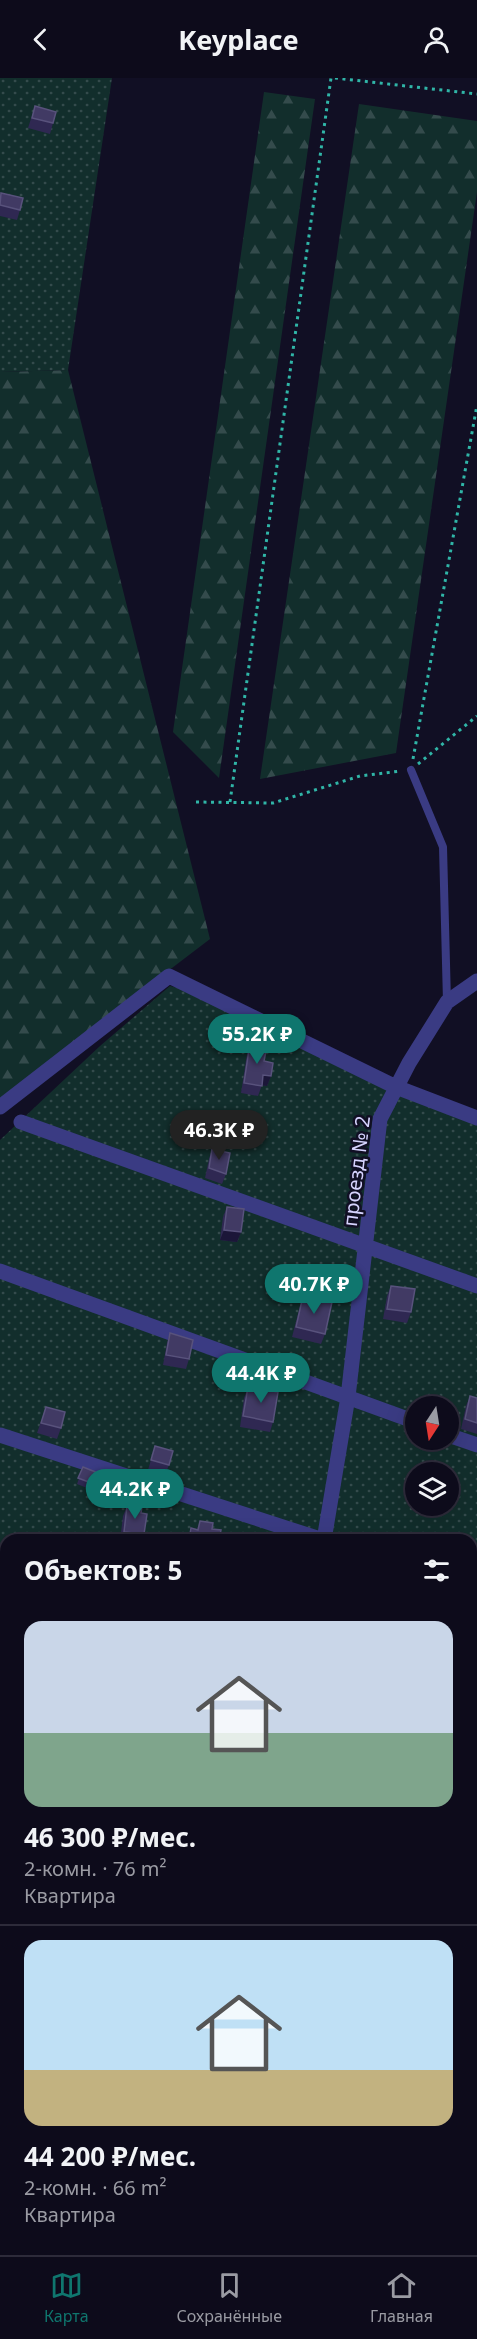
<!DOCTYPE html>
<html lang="ru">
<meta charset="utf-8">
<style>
body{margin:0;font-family:"Noto Sans",sans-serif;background:#1b1928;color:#f1f3f6;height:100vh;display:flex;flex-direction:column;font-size:22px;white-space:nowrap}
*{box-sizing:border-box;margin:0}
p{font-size:20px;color:#9a9ba3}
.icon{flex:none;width:33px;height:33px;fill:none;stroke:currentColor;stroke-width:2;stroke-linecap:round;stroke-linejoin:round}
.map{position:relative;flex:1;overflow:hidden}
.details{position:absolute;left:0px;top:1456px;width:477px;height:722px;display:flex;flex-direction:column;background:#0d0b1b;border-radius:18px 18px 0 0;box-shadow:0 6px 24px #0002,0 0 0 2px #2d2b3a}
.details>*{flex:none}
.needle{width:39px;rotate:192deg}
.buttons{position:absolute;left:405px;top:1318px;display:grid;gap:12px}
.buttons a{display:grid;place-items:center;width:54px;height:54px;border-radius:50%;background:#0d0b1b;box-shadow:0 6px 24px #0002,0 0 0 2px #2d2b3a;font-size:30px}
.price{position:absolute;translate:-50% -51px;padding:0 14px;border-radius:21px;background:#0f766e;color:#fff;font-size:20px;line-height:39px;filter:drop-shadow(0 2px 3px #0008)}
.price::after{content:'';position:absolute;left:50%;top:36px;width:18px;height:14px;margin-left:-9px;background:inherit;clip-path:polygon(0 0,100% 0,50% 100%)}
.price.on{background:#222;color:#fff}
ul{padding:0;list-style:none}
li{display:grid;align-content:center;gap:12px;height:318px;padding:0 24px}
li+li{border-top:2px solid #2d2b3a}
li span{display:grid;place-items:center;height:186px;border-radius:18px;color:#555}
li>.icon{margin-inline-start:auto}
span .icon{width:108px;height:108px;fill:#fffc;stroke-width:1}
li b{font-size:26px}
h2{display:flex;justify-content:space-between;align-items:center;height:72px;padding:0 24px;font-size:26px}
header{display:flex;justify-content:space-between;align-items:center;height:78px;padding:0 24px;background:#0d0b1b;font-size:27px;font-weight:700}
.tab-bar{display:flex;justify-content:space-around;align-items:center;height:84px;border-top:2px solid #2d2b3a;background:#0d0b1b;font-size:16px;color:#9a9ba3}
.tab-bar a{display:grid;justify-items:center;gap:3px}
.tab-bar .on{color:#0f766e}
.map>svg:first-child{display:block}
.forest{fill:url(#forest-firs)}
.park{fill:url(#park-dots);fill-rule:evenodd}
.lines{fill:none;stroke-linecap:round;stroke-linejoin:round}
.path{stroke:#30b5a7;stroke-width:3;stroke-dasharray:3 4.5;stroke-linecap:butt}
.service{stroke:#3a3b83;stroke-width:8}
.minor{stroke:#3a3b83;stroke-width:15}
.wall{fill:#2f2852}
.shaded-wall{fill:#1b1638}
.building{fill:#413a64;stroke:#58527c;stroke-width:1.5}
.labels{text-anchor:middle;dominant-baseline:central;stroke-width:5;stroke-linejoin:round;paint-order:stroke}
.street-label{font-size:20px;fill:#d6d3fe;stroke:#110f24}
</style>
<header><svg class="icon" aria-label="back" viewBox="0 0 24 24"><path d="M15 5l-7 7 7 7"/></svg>Keyplace<svg class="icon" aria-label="person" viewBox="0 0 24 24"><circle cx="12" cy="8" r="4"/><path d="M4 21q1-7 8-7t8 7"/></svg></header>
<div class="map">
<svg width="477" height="2177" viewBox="0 0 477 2177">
<defs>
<pattern id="forest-firs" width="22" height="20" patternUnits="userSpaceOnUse" patternTransform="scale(1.5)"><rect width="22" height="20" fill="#122e2c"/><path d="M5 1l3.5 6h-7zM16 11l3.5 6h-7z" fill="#344b4c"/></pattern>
<pattern id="park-dots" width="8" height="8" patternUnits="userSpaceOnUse" patternTransform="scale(1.5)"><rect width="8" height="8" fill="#122e2c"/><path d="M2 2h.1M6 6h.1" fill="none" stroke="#344b4c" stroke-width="1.8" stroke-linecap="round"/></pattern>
</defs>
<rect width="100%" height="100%" fill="#110f24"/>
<path class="forest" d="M264,14l51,7 -96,679 -46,-46z
M359,26l118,17v71l-81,561 -136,26z
M68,292l142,569 -210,160v-727z"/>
<path class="park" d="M0,0h112l-44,292 -68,2z
M170,908l15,4 292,135v1127l-477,2v-1114l100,-94zM416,1329h32v33h-32zM416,1395h32v33h-32zM6,1462h465v710h-465z"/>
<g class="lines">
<path class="path" d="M335,0l142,16
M413,681l64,-354
M418,686l59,-48
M196,724l77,1 87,-27 41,-5
M230,724l101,-724"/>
<path class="service" d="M411,692l32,77 4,155"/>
<path class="minor" d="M0,1029l169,-131 227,111 81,31
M21,1044l456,164
M0,1193l416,151
M0,1357l323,105
M448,1357l29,10
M324,1462l24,-143 32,-278 29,-56 38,-61 30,-21
M0,1512l6,2
M471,1518l6,3
M471,1670h6
M0,1680h6
M471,1905h6
M0,1920h6
M471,2013h6
M0,2017l6,-1
M224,2177l1,-5"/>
</g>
<path class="wall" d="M35,28l18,17 -3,11 -22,-6z
M1,115l19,17 -3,10 -17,-4v-19z
M250,965l14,18 7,15 -4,10 -5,-1 -4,11 -17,-3 6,-39z
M212,1071l14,25 -4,10 -17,-6 4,-19z
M227,1129l14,25 -4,10 -17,-2 3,-23z
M391,1208l20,26 -4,11 -24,-4 4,-23z
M303,1218l22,38 -4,10 -29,-7 8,-31z
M170,1255l19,26 -3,10 -23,-4 4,-22z
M248,1309l25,35 -3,10 -30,-5 4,-29z
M470,1318l7,2v36l-16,-5 5,-23z
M46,1329l15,21 -4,11 -20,-6z
M155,1368l14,19 -4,10 -17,-5z
M83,1389l15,6 -6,17 -15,-6z
M127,1428l14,7 1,27h-22l3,-24z
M200,1443l12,8 7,11h-32l4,-12 6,1z
M475,2128l2,35 -6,-1 1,-24z"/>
<path class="shaded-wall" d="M263,997l8,1 -4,10 -7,-1z
M224,1152l17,2 -4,10 -17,-2z
M124,1454l20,2 -2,6h-21z
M474,2152h3v11l-6,-1z"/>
<path class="building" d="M35,28l21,6 -3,11 -21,-5z
M1,115l22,5 -3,12 -20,-5z
M250,965l17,3 -3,15 9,2 -2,13 -8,-1 -1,11 -18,-3z
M212,1071l18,4 -4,21 -17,-6z
M227,1129l17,2 -3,23 -17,-2z
M391,1208l24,3 -4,23 -24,-3z
M303,1218l29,6 -7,32 -29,-7z
M170,1255l23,7 -4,19 -23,-4z
M248,1309l30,5 -5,30 -30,-6z
M470,1318l7,2v25l-12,-4z
M46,1329l19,5 -4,16 -20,-5z
M155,1368l18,5 -4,14 -18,-5z
M83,1389l15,6 -4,11 -16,-6z
M127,1428l15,1 -1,6 6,1 -3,20 -20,-2z
M200,1443l13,2 -1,6 9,1 -2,10h-30l2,-12 7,2z
M475,2128h2v24h-3z"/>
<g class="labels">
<g class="street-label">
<text transform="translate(356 1093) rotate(-83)">проезд № 2</text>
</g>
</g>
</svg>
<div class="buttons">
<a><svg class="needle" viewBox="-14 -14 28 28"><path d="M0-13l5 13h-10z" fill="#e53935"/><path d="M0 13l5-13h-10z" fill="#9a9ba3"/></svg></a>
<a><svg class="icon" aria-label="layers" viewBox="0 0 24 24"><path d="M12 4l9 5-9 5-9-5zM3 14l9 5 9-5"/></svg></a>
</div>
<b class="price" style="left:257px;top:987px">55.2K ₽</b>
<b class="price on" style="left:219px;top:1083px">46.3K ₽</b>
<b class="price" style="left:314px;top:1237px">40.7K ₽</b>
<b class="price" style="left:261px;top:1326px">44.4K ₽</b>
<b class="price" style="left:135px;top:1442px">44.2K ₽</b>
<section class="details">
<h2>Объектов: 5<svg class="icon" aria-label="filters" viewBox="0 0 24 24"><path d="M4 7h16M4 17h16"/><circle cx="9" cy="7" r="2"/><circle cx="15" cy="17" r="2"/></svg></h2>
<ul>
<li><span style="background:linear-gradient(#c9d6e8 60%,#7fa58c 0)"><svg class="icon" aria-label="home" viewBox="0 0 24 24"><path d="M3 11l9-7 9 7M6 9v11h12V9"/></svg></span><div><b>46 300 ₽/мес.</b><p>2-комн. · 76 m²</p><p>Квартира</p></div></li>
<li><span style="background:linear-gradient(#bfe0f5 70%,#c2b280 0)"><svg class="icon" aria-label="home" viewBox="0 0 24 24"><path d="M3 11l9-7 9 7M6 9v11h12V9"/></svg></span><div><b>44 200 ₽/мес.</b><p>2-комн. · 66 m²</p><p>Квартира</p></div></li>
</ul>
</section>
</div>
<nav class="tab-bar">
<a class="on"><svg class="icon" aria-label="map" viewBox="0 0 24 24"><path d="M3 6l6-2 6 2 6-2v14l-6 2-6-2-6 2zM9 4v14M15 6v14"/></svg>Карта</a>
<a><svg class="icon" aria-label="saved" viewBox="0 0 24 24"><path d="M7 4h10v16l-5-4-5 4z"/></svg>Сохранённые</a>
<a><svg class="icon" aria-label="home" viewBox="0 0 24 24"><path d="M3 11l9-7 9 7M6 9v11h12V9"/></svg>Главная</a>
</nav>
